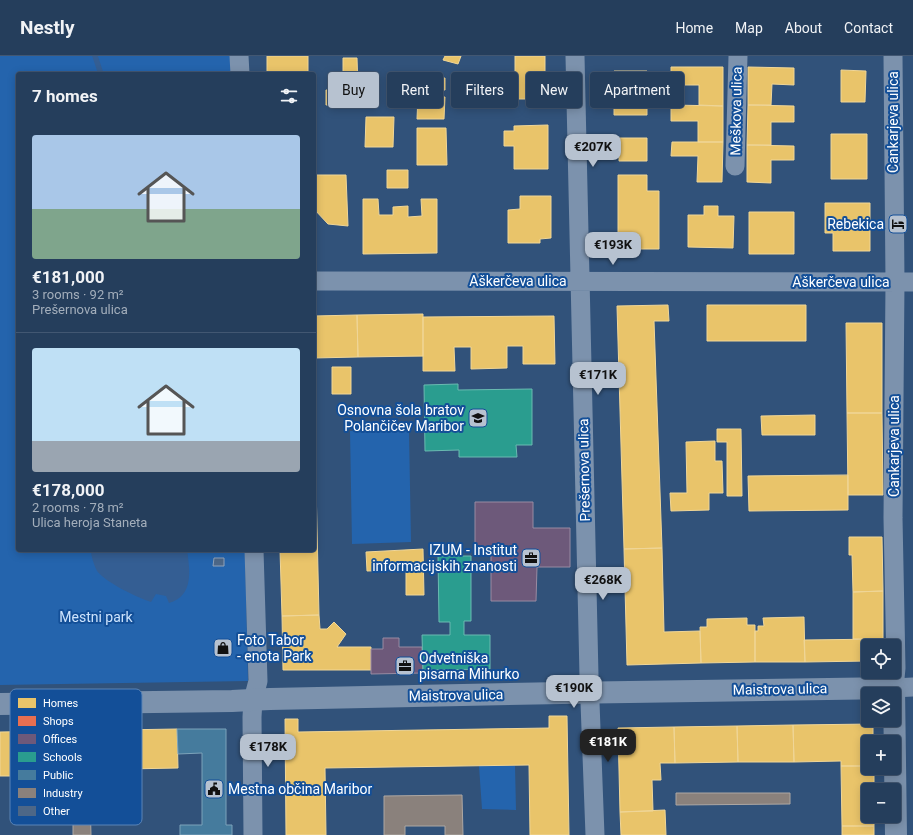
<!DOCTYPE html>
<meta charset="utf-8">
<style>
body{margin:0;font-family:Roboto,sans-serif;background:#2d4562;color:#f1f3f6;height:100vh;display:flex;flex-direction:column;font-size:15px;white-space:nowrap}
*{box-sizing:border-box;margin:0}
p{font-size:13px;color:#a3aebb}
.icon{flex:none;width:22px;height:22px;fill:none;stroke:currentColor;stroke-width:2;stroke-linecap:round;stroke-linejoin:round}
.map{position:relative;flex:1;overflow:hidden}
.drawer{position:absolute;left:16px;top:16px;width:300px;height:480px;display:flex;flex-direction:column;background:#253e5c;border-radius:4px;box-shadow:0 2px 10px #0003,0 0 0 1px #425772}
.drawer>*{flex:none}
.banner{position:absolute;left:328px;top:16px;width:380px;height:36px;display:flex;gap:8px}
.buttons{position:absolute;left:861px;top:583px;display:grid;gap:8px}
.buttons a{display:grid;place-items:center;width:40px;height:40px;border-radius:4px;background:#253e5c;box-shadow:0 2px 10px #0003,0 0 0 1px #425772;font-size:20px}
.price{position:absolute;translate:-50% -34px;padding:0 9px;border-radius:8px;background:#b7c2d0;color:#111;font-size:13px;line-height:26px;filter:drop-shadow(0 1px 2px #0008)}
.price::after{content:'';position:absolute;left:50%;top:24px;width:12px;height:9px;margin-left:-6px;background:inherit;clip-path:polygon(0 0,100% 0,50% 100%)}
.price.current{background:#222;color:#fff}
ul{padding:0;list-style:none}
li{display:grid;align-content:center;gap:8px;height:212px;padding:0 16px}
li+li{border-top:1px solid #425772}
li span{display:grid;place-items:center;height:124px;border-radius:4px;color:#555}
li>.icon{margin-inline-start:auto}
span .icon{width:72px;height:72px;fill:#fffc;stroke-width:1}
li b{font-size:17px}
h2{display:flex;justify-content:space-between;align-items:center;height:48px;padding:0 16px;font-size:17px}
.chip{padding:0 14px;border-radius:4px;background:#253e5c;box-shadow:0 2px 10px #0003,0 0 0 1px #425772;font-size:14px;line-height:36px}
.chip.current{background:#b7c2d0;color:#111}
header{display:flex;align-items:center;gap:24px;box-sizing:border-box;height:56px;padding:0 20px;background:#253e5c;border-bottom:1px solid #425772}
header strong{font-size:19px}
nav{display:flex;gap:22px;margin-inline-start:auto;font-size:14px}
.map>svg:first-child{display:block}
.green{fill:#2464ad}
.water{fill:#345e93}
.homes{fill:#e9c46a;stroke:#f0d697}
.shops{fill:#e76f51;stroke:#ee9a85}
.offices{fill:#6d597a;stroke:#998ba2}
.schools{fill:#2a9d8f;stroke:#6abab1}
.public{fill:#457b9d;stroke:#7da3ba}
.industry{fill:#8a817c;stroke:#ada7a3}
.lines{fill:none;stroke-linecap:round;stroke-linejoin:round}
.stream{stroke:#345e93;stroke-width:5.5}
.building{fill:#4d6787;stroke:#90a3ba}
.minor{stroke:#7c92ad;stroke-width:19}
.tertiary{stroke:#7c92ad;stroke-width:22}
.labels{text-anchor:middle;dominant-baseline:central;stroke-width:4;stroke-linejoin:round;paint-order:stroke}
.street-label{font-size:14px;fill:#fff;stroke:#134f98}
.poi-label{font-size:14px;fill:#fff;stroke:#134f98;text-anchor:end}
.park-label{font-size:14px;fill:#cee4fd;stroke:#134f98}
.key{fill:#134f98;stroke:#5a84b7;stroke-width:1}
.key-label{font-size:11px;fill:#fff}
</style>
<header>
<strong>Nestly</strong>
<nav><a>Home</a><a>Map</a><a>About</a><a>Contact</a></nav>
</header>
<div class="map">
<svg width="913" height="779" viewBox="0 0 913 779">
<rect width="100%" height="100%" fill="#31527a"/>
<path class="green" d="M0,0h233l1,18h-216v476h227l3,131 -248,4z
M409,374l2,112 -59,2 -2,-113z
M479,710h36l1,44 -34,-1z"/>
<path class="water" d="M91,494h96c3,20 7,46 -18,53l-3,-7 -10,-2 -5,8c-13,-4 -46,-20 -54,-31 -3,-6 -6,-15 -6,-21z"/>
<path class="homes" d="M267,0h41v18h-41z
M445,0h16l-3,8 -15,-4z
M515,0h30v43h-30z
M343,2h14l1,30h-15z
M671,11h52v39l-24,-1v-20h-28z
M748,11l46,1v17l-22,-1 -1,21h-23z
M841,14l25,1 -1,31h-24z
M614,15h33v44h-33z
M433,22h12v12h-12z
M326,34h19l-1,15h-18z
M418,40l27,1 -1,22h-27z
M671,49l52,1v36h-25v-21h-27z
M748,49l46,1v16h-23v23h-24z
M366,61h28l-1,30h-28z
M548,69v44h-34v-23h-10v-15h10v-5z
M417,72h29l1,37h-30z
M831,78h36v45h-36z
M619,82h28v23h-28z
M672,86h51l-1,40h-25l1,-26h-27z
M747,89l47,1v14h-23v23l-24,-1z
M387,114h21v18h-21z
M314,119h32l2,51 -20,-2 -14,-15z
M618,119h29v16h12v58h-41z
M520,140h31v42l-11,1v4h-32v-33l12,-1z
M363,143h15l1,16h14v-8l15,-1v11l14,-1 -1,-17h16v54l-74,1z
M825,147h45v48h-37v-18h-8z
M704,150h14v10h16l-1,32 -45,-1v-32h16z
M749,156h45v42h-45z
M668,249l1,16h-15l8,227 -38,1 -7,-243z
M707,249h99v36h-99z
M423,258v42l-65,1 -1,-42z
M357,259l1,42 -44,1v-42z
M554,260l1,48h-32v-18h-16v22l-36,1v-22h-17l1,24h-32v-54z
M846,267h36v90h-35z
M332,311h19v27h-19z
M314,341l5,218 -37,1 -2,-66h34z
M847,357h35l1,82h-35z
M815,359v20h-53l-1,-19z
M717,373h24l1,67h-15v-54h-10z
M715,385v20h7l1,32h-14v17l-38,1 -1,-18h17l-1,-51z
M848,419v35l-99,1 -1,-35z
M849,481h33l1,54 -30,1 -1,-37h-3z
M662,492l2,84 36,-1 1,32 -74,2 -3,-116z
M423,493l1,46h-18v-25l-39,1 -1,-19z
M883,535v48h-30v-47z
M319,559l1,14h7l7,-7 12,12 -9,13h34v23h-88l-1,-54z
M804,561l1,45h-50v-31h3v-5h6l-1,-8z
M747,562v7h8v37l-54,1 -1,-36h7v-8z
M883,583v7h-15v15l-63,1 -1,-22z
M549,660h18l2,119h-39l-1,-70 -204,3 1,67h-40l-1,-116h13v13l251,-4z
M873,668v18h-5v24h-27v-5l-47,1 -1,-37z
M793,669l1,37h-56l-1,-36z
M737,670l1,36 -63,1 -1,-36z
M674,671l1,36h-15l1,17h-9l1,31 -33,1 -2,-84z
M177,673l1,39 -105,2v23l-45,1v-18h-28v-44z
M841,710h27v2h6v22h-6v26h6v10h-32z
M665,754l1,25h-45l-1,-23z
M842,770h32v9h-32z"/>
<path class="shops" d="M217,585l12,1v14l-12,-1z"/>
<path class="offices" d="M475,446h58v26h37v39h-33l-1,34h-45v-51l-16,-1z
M383,582h16v9h23l1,26 -52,1v-25h12z"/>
<path class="schools" d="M458,328v6l74,-1v56h-16l1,12h-58v-7l-34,1 -1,-66z
M438,500h33v65h-7v14h26v34l-67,1 -1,-35h28v-13h-11z"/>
<path class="public" d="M177,673h49v96h6v10h-52v-10h22v-72l-24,1z"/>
<path class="industry" d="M676,737h114v11l-114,1z
M462,739l1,40h-18v-9h-40v9h-21v-39z
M73,742h17l1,37h-18z"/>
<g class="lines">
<path class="stream" d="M95,0l6,18"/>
</g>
<path class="building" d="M214,502h10v8h-11z"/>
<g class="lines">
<path class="minor" d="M239,0l1,18
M575,0l14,620 6,159
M893,0l2,226 -2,236 3,150 -2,20 19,-1
M735,110l3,-110
M314,225l599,1
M253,779l-1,-118 1,-17 5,-19 -4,-131"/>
<path class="tertiary" d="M0,648l232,-3 38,-2 292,-6 332,-5 2,147"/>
</g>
<defs>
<symbol id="hotel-square" viewBox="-11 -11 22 22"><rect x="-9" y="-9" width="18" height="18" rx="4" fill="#b7c2d0" stroke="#134f98"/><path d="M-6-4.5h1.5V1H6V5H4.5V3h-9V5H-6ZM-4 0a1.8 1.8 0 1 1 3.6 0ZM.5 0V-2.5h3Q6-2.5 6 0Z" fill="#111"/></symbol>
<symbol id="school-square" viewBox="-11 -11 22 22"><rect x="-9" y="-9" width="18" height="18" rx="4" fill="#b7c2d0" stroke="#134f98"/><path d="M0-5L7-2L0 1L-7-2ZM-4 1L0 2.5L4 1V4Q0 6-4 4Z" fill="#111"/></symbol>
<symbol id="office-square" viewBox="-11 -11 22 22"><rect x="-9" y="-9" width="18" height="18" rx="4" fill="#b7c2d0" stroke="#134f98"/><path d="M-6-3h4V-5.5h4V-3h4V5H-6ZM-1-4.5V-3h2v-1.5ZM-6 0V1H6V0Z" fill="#111"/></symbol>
<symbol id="shop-square" viewBox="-11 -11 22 22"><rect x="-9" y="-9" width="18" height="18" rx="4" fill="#b7c2d0" stroke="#134f98"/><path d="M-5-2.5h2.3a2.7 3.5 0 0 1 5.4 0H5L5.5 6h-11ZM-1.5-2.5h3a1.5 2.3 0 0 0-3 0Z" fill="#111"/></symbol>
<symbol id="civic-square" viewBox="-11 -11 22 22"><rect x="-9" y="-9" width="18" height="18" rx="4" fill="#b7c2d0" stroke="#134f98"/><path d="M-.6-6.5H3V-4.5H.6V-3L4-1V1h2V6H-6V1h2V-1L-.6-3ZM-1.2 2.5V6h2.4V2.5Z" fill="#111"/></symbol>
</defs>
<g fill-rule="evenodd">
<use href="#hotel-square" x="887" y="157" width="22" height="22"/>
<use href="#school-square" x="467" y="351" width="22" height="22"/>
<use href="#office-square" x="520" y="491" width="22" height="22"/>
<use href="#shop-square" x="212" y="581" width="22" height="22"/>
<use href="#office-square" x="394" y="599" width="22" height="22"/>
<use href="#civic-square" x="203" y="722" width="22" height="22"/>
</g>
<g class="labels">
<g class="street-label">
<text transform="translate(736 55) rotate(-89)">Meškova ulica</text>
<text transform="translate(893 66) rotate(-90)">Cankarjeva ulica</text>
<text x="518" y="225">Aškerčeva ulica</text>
<text x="841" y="226">Aškerčeva ulica</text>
<text transform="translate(894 390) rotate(-90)">Cankarjeva ulica</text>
<text transform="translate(584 414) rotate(-91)">Prešernova ulica</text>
<text transform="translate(780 633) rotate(-1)">Maistrova ulica</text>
<text transform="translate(456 639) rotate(-1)">Maistrova ulica</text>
</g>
<g class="poi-label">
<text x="884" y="168">Rebekica</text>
<text x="464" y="354">Osnovna šola bratov<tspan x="464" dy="16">Polančičev Maribor</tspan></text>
<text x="517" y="494">IZUM - Institut<tspan x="517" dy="16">informacijskih znanosti</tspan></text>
<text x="237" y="584" text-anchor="start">Foto Tabor<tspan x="237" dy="16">- enota Park</tspan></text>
<text x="419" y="602" text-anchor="start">Odvetniška<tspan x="419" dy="16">pisarna Mihurko</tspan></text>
<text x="228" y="733" text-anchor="start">Mestna občina Maribor</text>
</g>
<g class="park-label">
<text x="96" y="561">Mestni park</text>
</g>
</g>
<rect x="10" y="633" width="132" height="136" rx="6" class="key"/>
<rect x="18" y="642" width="18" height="10" fill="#e9c46a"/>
<rect x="18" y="660" width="18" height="10" fill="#e76f51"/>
<rect x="18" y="678" width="18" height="10" fill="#6d597a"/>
<rect x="18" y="696" width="18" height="10" fill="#2a9d8f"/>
<rect x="18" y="714" width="18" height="10" fill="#457b9d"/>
<rect x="18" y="732" width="18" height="10" fill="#8a817c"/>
<rect x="18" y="750" width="18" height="10" fill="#4d6787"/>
<g class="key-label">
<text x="43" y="651">Homes</text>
<text x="43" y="669">Shops</text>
<text x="43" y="687">Offices</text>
<text x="43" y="705">Schools</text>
<text x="43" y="723">Public</text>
<text x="43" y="741">Industry</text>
<text x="43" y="759">Other</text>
</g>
</svg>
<div class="buttons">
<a><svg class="icon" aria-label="locate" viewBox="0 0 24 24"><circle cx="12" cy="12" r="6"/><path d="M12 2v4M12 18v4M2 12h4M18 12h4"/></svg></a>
<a><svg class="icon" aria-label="layers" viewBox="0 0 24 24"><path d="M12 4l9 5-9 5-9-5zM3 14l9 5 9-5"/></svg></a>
<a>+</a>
<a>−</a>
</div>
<b class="price" style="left:593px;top:112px">€207K</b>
<b class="price" style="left:613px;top:210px">€193K</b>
<b class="price" style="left:598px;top:340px">€171K</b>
<b class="price" style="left:603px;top:545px">€268K</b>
<b class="price" style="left:574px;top:653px">€190K</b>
<b class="price current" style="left:608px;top:707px">€181K</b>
<b class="price" style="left:268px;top:712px">€178K</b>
<div class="banner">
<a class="chip current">Buy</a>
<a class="chip">Rent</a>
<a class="chip">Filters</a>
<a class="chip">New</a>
<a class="chip">Apartment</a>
</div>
<section class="drawer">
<h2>7 homes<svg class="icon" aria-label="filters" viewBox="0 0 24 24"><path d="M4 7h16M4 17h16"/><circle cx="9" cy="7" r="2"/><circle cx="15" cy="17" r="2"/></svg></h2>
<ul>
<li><span style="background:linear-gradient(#a9c7e8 60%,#7fa58c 0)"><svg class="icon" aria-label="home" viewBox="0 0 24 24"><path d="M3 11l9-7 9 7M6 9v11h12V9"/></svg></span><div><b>€181,000</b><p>3 rooms · 92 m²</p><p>Prešernova ulica</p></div></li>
<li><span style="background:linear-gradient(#bfe0f5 75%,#9aa5b1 0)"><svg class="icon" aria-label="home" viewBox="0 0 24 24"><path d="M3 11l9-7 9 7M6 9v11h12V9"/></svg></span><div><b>€178,000</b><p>2 rooms · 78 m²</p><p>Ulica heroja Staneta</p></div></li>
</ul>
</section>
</div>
